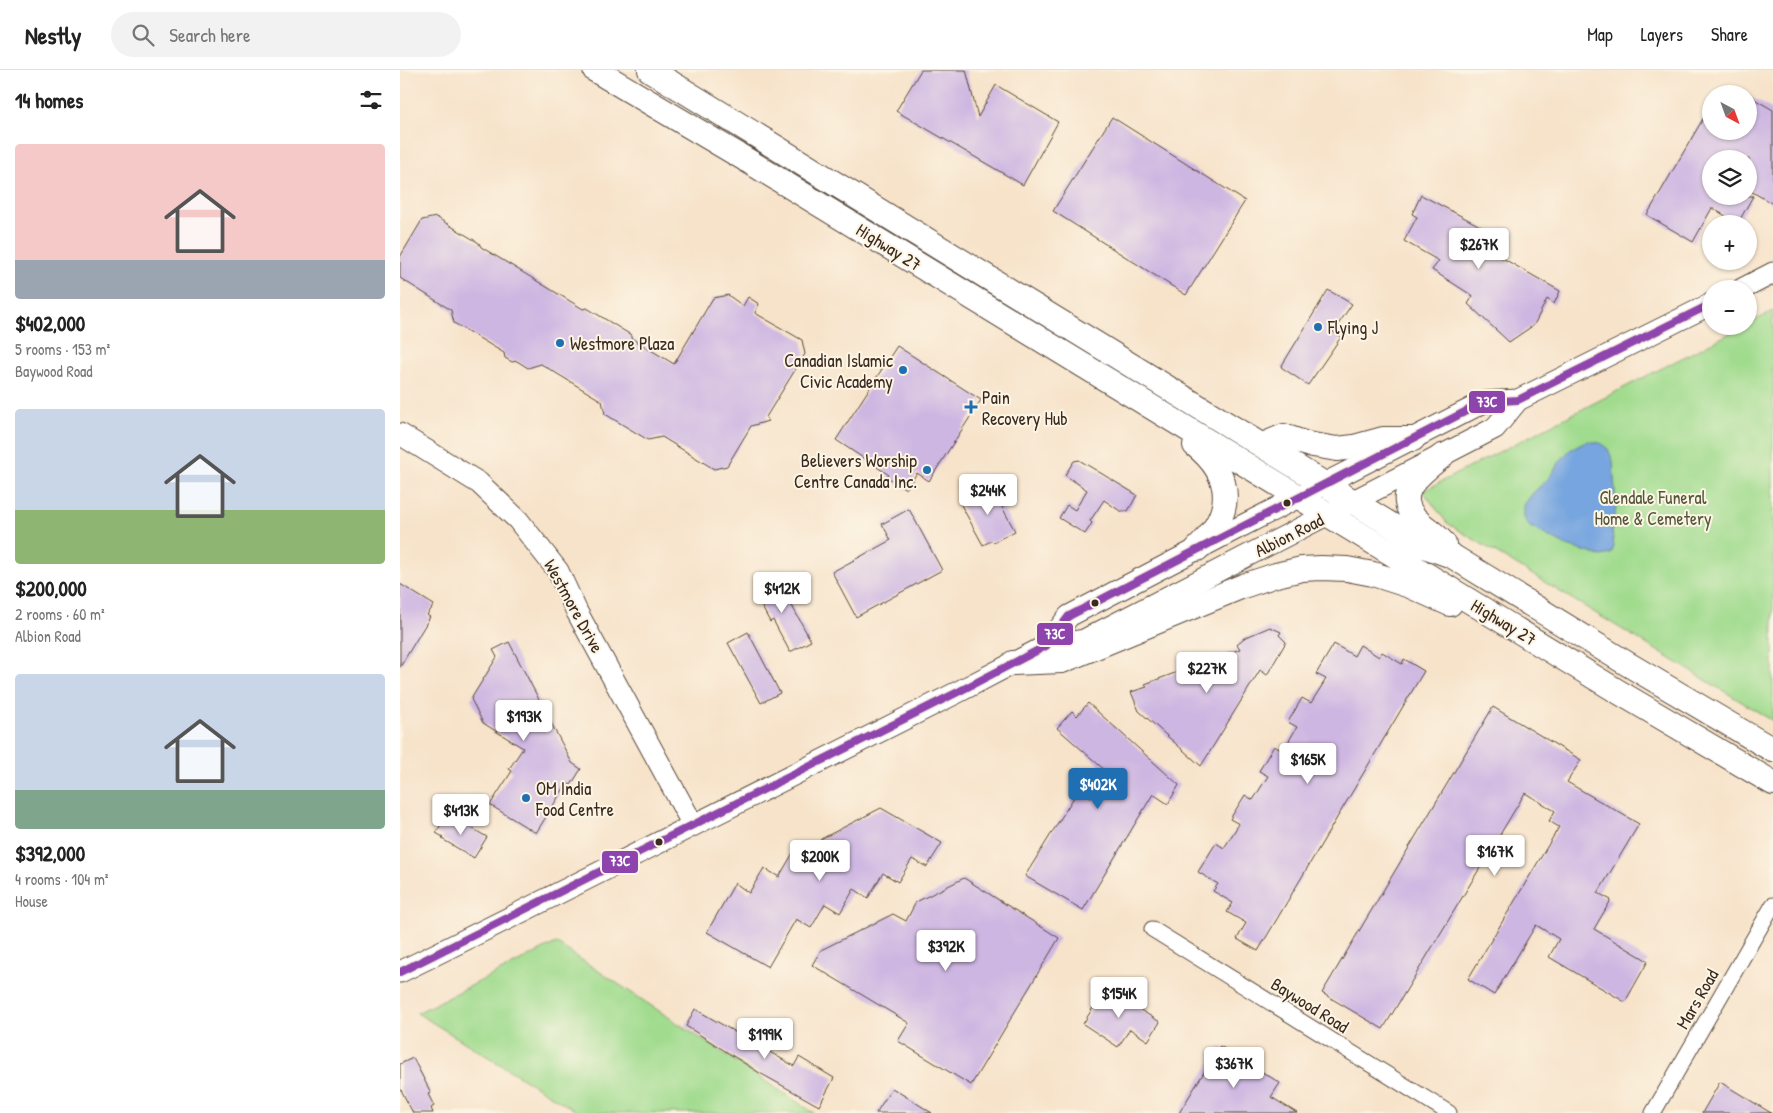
<!DOCTYPE html>
<meta charset="utf-8">
<style>
body{margin:0;font-family:"Patrick Hand",sans-serif;background:#f2f2f2;color:#222;height:100vh;display:flex;flex-direction:column;font-size:19px;white-space:nowrap}
*{box-sizing:border-box;margin:0}
p{font-size:16px;color:#767676}
.icon{flex:none;width:28px;height:28px;fill:none;stroke:currentColor;stroke-width:2;stroke-linecap:round;stroke-linejoin:round}
.map{position:relative;flex:1;overflow:hidden}
.details{display:flex;flex-direction:column;background:#fff;width:400px}
.details>*{flex:none}
.needle{width:32px;rotate:139deg}
.buttons{position:absolute;left:1302px;top:15px;display:grid;gap:10px}
.buttons a{display:grid;place-items:center;width:55px;height:55px;border-radius:50%;background:#fff;box-shadow:0 1px 4px #0004;font-size:25px}
.price{position:absolute;translate:-50% -42px;padding:0 11px;border-radius:5px;background:#fff;color:#222;font-size:16px;line-height:32px;filter:drop-shadow(0 1px 2px #0008)}
.price::after{content:'';position:absolute;left:50%;top:30px;width:15px;height:11px;margin-left:-8px;background:inherit;clip-path:polygon(0 0,100% 0,50% 100%)}
.price.selected{background:#1f6fb2;color:#fff}
ul{padding:0;list-style:none}
li{display:grid;align-content:center;gap:10px;height:265px;padding:0 15px}
li span{display:grid;place-items:center;height:155px;border-radius:5px;color:#555}
li>.icon{margin-inline-start:auto}
span .icon{width:90px;height:90px;fill:#fffc;stroke-width:1}
li b{font-size:21px}
h2{display:flex;justify-content:space-between;align-items:center;height:60px;padding:0 15px;font-size:21px}
header{display:flex;align-items:center;gap:30px;box-sizing:border-box;height:70px;padding:0 25px;background:#fff;border-bottom:1px solid #e0e0e0}
header strong{font-size:24px}
nav{display:flex;gap:28px;margin-inline-start:auto;font-size:18px}
.search{width:350px;height:45px;background:#f2f2f2;display:flex;align-items:center;gap:12px;box-sizing:border-box;padding:0 18px;border-radius:28px;color:#767676;font-size:19px}
main{display:flex;flex:1;min-height:0}
.map>svg:first-child{display:block}
.green{fill:#a0db8e;stroke:#6e8256}
.water{fill:#76a5df;stroke:#58687e}
.building{fill:#cdb6e2}
.lines{fill:none;stroke-linecap:round;stroke-linejoin:round}
.street-casing{stroke:#574638;stroke-width:17}
.secondary-casing{stroke:#574638;stroke-width:23}
.primary-casing{stroke:#574638;stroke-width:26}
.street{stroke:#fff;stroke-width:15}
.secondary{stroke:#fff;stroke-width:21}
.primary{stroke:#fff;stroke-width:24}
.bus-1-casing{stroke:#fcf5e5;stroke-width:11}
.bus-1{stroke:#8e44ad;stroke-width:8}
.poi-dot{fill:#1f6fb2;stroke:#fcf5e5;stroke-width:2}
.bus-dot{fill:#3b2a1e;stroke:#fcf5e5;stroke-width:2}
.labels{text-anchor:middle;dominant-baseline:central;stroke-width:4;stroke-linejoin:round;paint-order:stroke}
.street-label{font-size:18px;fill:#3b2a1e;stroke:#fcf5e5}
.poi-label{font-size:18px;fill:#3b2a1e;stroke:#fcf5e5;text-anchor:start}
.park-label{font-size:18px;fill:#54563a;stroke:#fcf5e5}
.line-badge{stroke:#fcf5e5;stroke-width:2}
.badge-label{font-size:14px;text-anchor:middle;font-weight:bold;fill:#fff}
</style>
<header>
<strong>Nestly</strong>
<div class="search"><svg class="icon" aria-label="search" viewBox="0 0 24 24"><circle cx="10" cy="10" r="6"/><path d="M15 15l6 6"/></svg>Search here</div>
<nav><a>Map</a><a>Layers</a><a>Share</a></nav>
</header>
<main>
<section class="details">
<h2>14 homes<svg class="icon" aria-label="filters" viewBox="0 0 24 24"><path d="M4 7h16M4 17h16"/><circle cx="9" cy="7" r="2"/><circle cx="15" cy="17" r="2"/></svg></h2>
<ul>
<li><span style="background:linear-gradient(#f6c9c9 75%,#9aa5b1 0)"><svg class="icon" aria-label="home" viewBox="0 0 24 24"><path d="M3 11l9-7 9 7M6 9v11h12V9"/></svg></span><div><b>$402,000</b><p>5 rooms · 153 m²</p><p>Baywood Road</p></div></li>
<li><span style="background:linear-gradient(#c9d6e8 65%,#8fb573 0)"><svg class="icon" aria-label="home" viewBox="0 0 24 24"><path d="M3 11l9-7 9 7M6 9v11h12V9"/></svg></span><div><b>$200,000</b><p>2 rooms · 60 m²</p><p>Albion Road</p></div></li>
<li><span style="background:linear-gradient(#c9d6e8 75%,#7fa58c 0)"><svg class="icon" aria-label="home" viewBox="0 0 24 24"><path d="M3 11l9-7 9 7M6 9v11h12V9"/></svg></span><div><b>$392,000</b><p>4 rooms · 104 m²</p><p>House</p></div></li>
</ul>
</section>
<div class="map">
<svg width="1373" height="1043" viewBox="0 0 1373 1043">
<rect width="100%" height="100%" fill="#fcf5e5"/>
<filter id="ink" filterUnits="userSpaceOnUse"><feTurbulence type="fractalNoise" baseFrequency=".02" numOctaves="2"/><feDisplacementMap in="SourceGraphic" scale="10" xChannelSelector="R" yChannelSelector="G"/><feConvolveMatrix kernelMatrix="1 2 1 2 8 2 1 2 1" color-interpolation-filters="sRGB"/></filter>
<filter id="wash" filterUnits="userSpaceOnUse"><feTurbulence type="fractalNoise" baseFrequency=".0096" numOctaves="4" result="noise"/><feDisplacementMap in="SourceGraphic" scale="20" xChannelSelector="R" yChannelSelector="G"/><feGaussianBlur stdDeviation="1.12" result="paint"/><feColorMatrix in="noise" values="0 0 0 0 0 0 0 0 0 0 0 0 0 0 0 0 0 1.4 0 .05"/><feComposite in="paint" operator="in"/></filter>
<g filter="url(#wash)">
<rect width="100%" height="100%" fill="#f7e3ca"/>
<path class="green" d="M1373,241v410l-326,-198 -24,-32 321,-165h5v-2z
M156,873l258,170h-235l-162,-100z"/>
<path class="water" d="M1188,371l12,2 8,6 5,12 3,47 -4,23 2,16 -3,7 -10,2 -34,-10 -37,-19 -6,-9v-13l9,-12 16,-15 12,-18 9,-10z"/>
<g id="blocks">
<path class="building" d="M521,0h45l12,47 18,-32 62,37 -35,63 -127,-74z
M1349,26l24,14v94l-24,-14v-31h-38v37h42l-15,27 -26,-15 -19,34 -46,-27 64,-110v26h38z
M712,47l133,84 -59,94 -133,-84z
M1021,125l63,33 -8,15 84,48 -6,13 -7,-5 -13,26 -25,17 -41,-38 5,-8 -41,-26 7,-9 -35,-20 13,-24 -5,-3z
M36,147l43,26 2,4 102,62 4,-1 44,27v3l43,26 39,-66 15,-3 15,11 5,-9 11,7 -4,9 47,27 3,14 -39,63 2,4 -17,5 -24,40 -13,3 -52,-32 -14,3 -43,-26 -3,-13 -61,-37 -13,4 -11,-7 -5,1 -7,-4 -1,-5 -50,-30 -3,-13 -51,-32v-21l22,-37z
M928,220l24,14 -19,28 8,5 -33,48 -27,-18z
M497,276l84,54 -52,81 -12,-8 -11,16 -19,-12 2,-2 -53,-35z
M679,390l58,35 -9,16h-8l-16,-11 -14,21 2,2 -7,11 -26,-16 8,-13 8,5 12,-20 -22,-15 9,-14z
M590,416l7,12 3,1 3,5 -1,3 13,24 -21,11 -3,-1 -8,4 -23,-42z
M509,439l33,61 -86,47 -24,-45 59,-32 -9,-16z
M376,506l35,65 -21,11 -17,-32 -3,2 -17,-32z
M0,514l34,21 -7,10 3,2 -30,50z
M870,557l11,5 -2,3 7,7 -19,33 -7,-5 -59,96 -62,-55 -8,-19 16,-5 -2,-3 95,-35 -3,-5 7,-6z
M348,562l32,61 -19,10 -33,-60z
M109,572l63,121 9,6 -10,16 -4,-2 -31,50 -46,-28 22,-34 -3,-2 14,-21 -40,-25 -12,-24 26,-42 -4,-7z
M934,574l20,12 6,-11 19,12 3,-5 20,12 2,-5 20,12 -166,280 -21,-12 9,-16 -19,-11 6,-9 -20,-12 5,-7 -20,-12 18,-29 8,5 15,-24 -9,-5 15,-24 8,5 15,-24 -9,-5 15,-25 9,5 14,-24 -9,-5 14,-24 9,5 15,-24 -10,-5z
M688,633l91,82 -11,19 -15,-10 -70,116 -58,-34 54,-87 12,8 16,-25 -50,-44 15,-17 5,5z
M1093,637l88,53 -14,22 72,42 -41,69 13,7 -17,29 54,32 -23,41 -76,-45 10,-18 -23,-14 -42,70 -26,-16 91,-152 -10,-6 6,-10 -30,-18 -142,236 -61,-36z
M481,738l61,35 -15,24 -15,-8 -14,23 -15,-9 -15,25 -14,-9 -14,24 -15,-9 -14,24 -15,-9 -28,48 -61,-35 28,-49 14,10 15,-25 15,9 14,-24 16,10 12,-24z
M47,744l40,23 -13,21 -32,-19 1,-2 -7,-4z
M564,808l95,60 -88,147 -73,-44 11,-18 -97,-58 9,-15 72,-36 13,7 10,-19z
M705,918l55,34 -12,19 -18,-12 -12,18 -35,-23z
M295,939l99,57 5,-9 35,21 -15,28 -61,-34 -72,-46z
M820,976l60,37 -9,14 26,16h-118z
M13,988l18,35 -3,1 6,12 -3,2 2,5h-20l-13,-25v-24z
M1320,1012l51,31h-69z
M492,1018l40,25h-56z"/>
</g>
</g>
<g filter="url(#ink)">
<use href="#blocks" fill-opacity="0" stroke="#574638" stroke-width="1"/>
<g class="lines">
<defs>
<path id="street" d="M752,859l297,184
M1253,1043l120,-208"/>
<path id="secondary" d="M1342,219l31,-16
M0,364l79,49 39,37 40,51 19,41 116,213
M646,576l23,-30 161,-84 254,-130 34,-2 193,-96
M0,902l121,-60 437,-220 88,-46 38,-6 411,-212 23,-28"/>
<path id="primary" d="M195,0l150,89 872,532 156,92
M250,0l777,477 25,9 174,107 147,87
M795,375c40,32 39,69 2,104
M863,375l21,-9 23,8 30,5 17,-2 29,-8h30
M1042,386c-19,16 -50,35 -27,62 9,10 22,16 29,26
M613,593l49,-2 181,-75 33,-11 26,-6 19,-1 26,1 26,5 37,12 40,18"/>
</defs>
<use href="#street" class="street-casing"/>
<use href="#secondary" class="secondary-casing"/>
<use href="#primary" class="primary-casing"/>
<use href="#street" class="street"/>
<use href="#secondary" class="secondary"/>
<use href="#primary" class="primary"/>
<defs>
<path id="bus-1" d="M0,902l558,-280 88,-46 23,-30 415,-214 34,-2 193,-96"/>
</defs>
<use href="#bus-1" class="bus-1-casing"/>
<use href="#bus-1" class="bus-1"/>
</g>
</g>
<g class="poi-dot">
<circle cx="918" cy="257" r="5"/>
<circle cx="160" cy="273" r="5"/>
<circle cx="503" cy="300" r="5"/>
<path d="M568.5 329.5h5v5h5v5h-5v5h-5v-5h-5v-5h5z"/>
<circle cx="527" cy="400" r="5"/>
<circle cx="126" cy="728" r="5"/>
</g>
<g class="bus-dot">
<circle cx="887" cy="433" r="4.5"/>
<circle cx="695" cy="533" r="4.5"/>
<circle cx="259" cy="772" r="4.5"/>
</g>
<g class="labels">
<g class="street-label">
<text transform="translate(489 177) rotate(32)">Highway 27</text>
<text transform="translate(889 465) rotate(-27)">Albion Road</text>
<text transform="translate(174 536) rotate(61)">Westmore Drive</text>
<text transform="translate(1104 552) rotate(31)">Highway 27</text>
<text transform="translate(1297 929) rotate(-60)">Mars Road</text>
<text transform="translate(910 935) rotate(32)">Baywood Road</text>
</g>
<g class="poi-label">
<text x="928" y="257">Flying J</text>
<text x="170" y="273">Westmore Plaza</text>
<text x="493" y="290" text-anchor="end">Canadian Islamic<tspan x="493" dy="21">Civic Academy</tspan></text>
<text x="582" y="327">Pain<tspan x="582" dy="21">Recovery Hub</tspan></text>
<text x="517" y="390" text-anchor="end">Believers Worship<tspan x="517" dy="21">Centre Canada Inc.</tspan></text>
<text x="136" y="718">OM India<tspan x="136" dy="21">Food Centre</tspan></text>
</g>
<g class="park-label">
<text x="1253" y="427">Glendale Funeral<tspan x="1253" dy="21">Home &amp; Cemetery</tspan></text>
</g>
</g>
<g class="line-badge">
<rect x="1068" y="320" width="38" height="24" rx="5" fill="#8e44ad"/>
<rect x="636" y="552" width="38" height="24" rx="5" fill="#8e44ad"/>
<rect x="201" y="780" width="38" height="24" rx="5" fill="#8e44ad"/>
</g>
<g class="badge-label">
<text x="1087" y="337">73C</text>
<text x="655" y="569">73C</text>
<text x="220" y="796">73C</text>
</g>
</svg>
<div class="buttons">
<a><svg class="needle" viewBox="-14 -14 28 28"><path d="M0-13l5 13h-10z" fill="#e53935"/><path d="M0 13l5-13h-10z" fill="#767676"/></svg></a>
<a><svg class="icon" aria-label="layers" viewBox="0 0 24 24"><path d="M12 4l9 5-9 5-9-5zM3 14l9 5 9-5"/></svg></a>
<a>+</a>
<a>−</a>
</div>
<b class="price" style="left:1079px;top:200px">$267K</b>
<b class="price" style="left:588px;top:446px">$244K</b>
<b class="price" style="left:382px;top:544px">$412K</b>
<b class="price" style="left:807px;top:624px">$227K</b>
<b class="price" style="left:124px;top:672px">$193K</b>
<b class="price" style="left:908px;top:715px">$165K</b>
<b class="price selected" style="left:698px;top:740px">$402K</b>
<b class="price" style="left:61px;top:766px">$413K</b>
<b class="price" style="left:1095px;top:807px">$167K</b>
<b class="price" style="left:420px;top:812px">$200K</b>
<b class="price" style="left:546px;top:902px">$392K</b>
<b class="price" style="left:719px;top:949px">$154K</b>
<b class="price" style="left:365px;top:990px">$199K</b>
<b class="price" style="left:834px;top:1019px">$367K</b>
</div>
</main>
